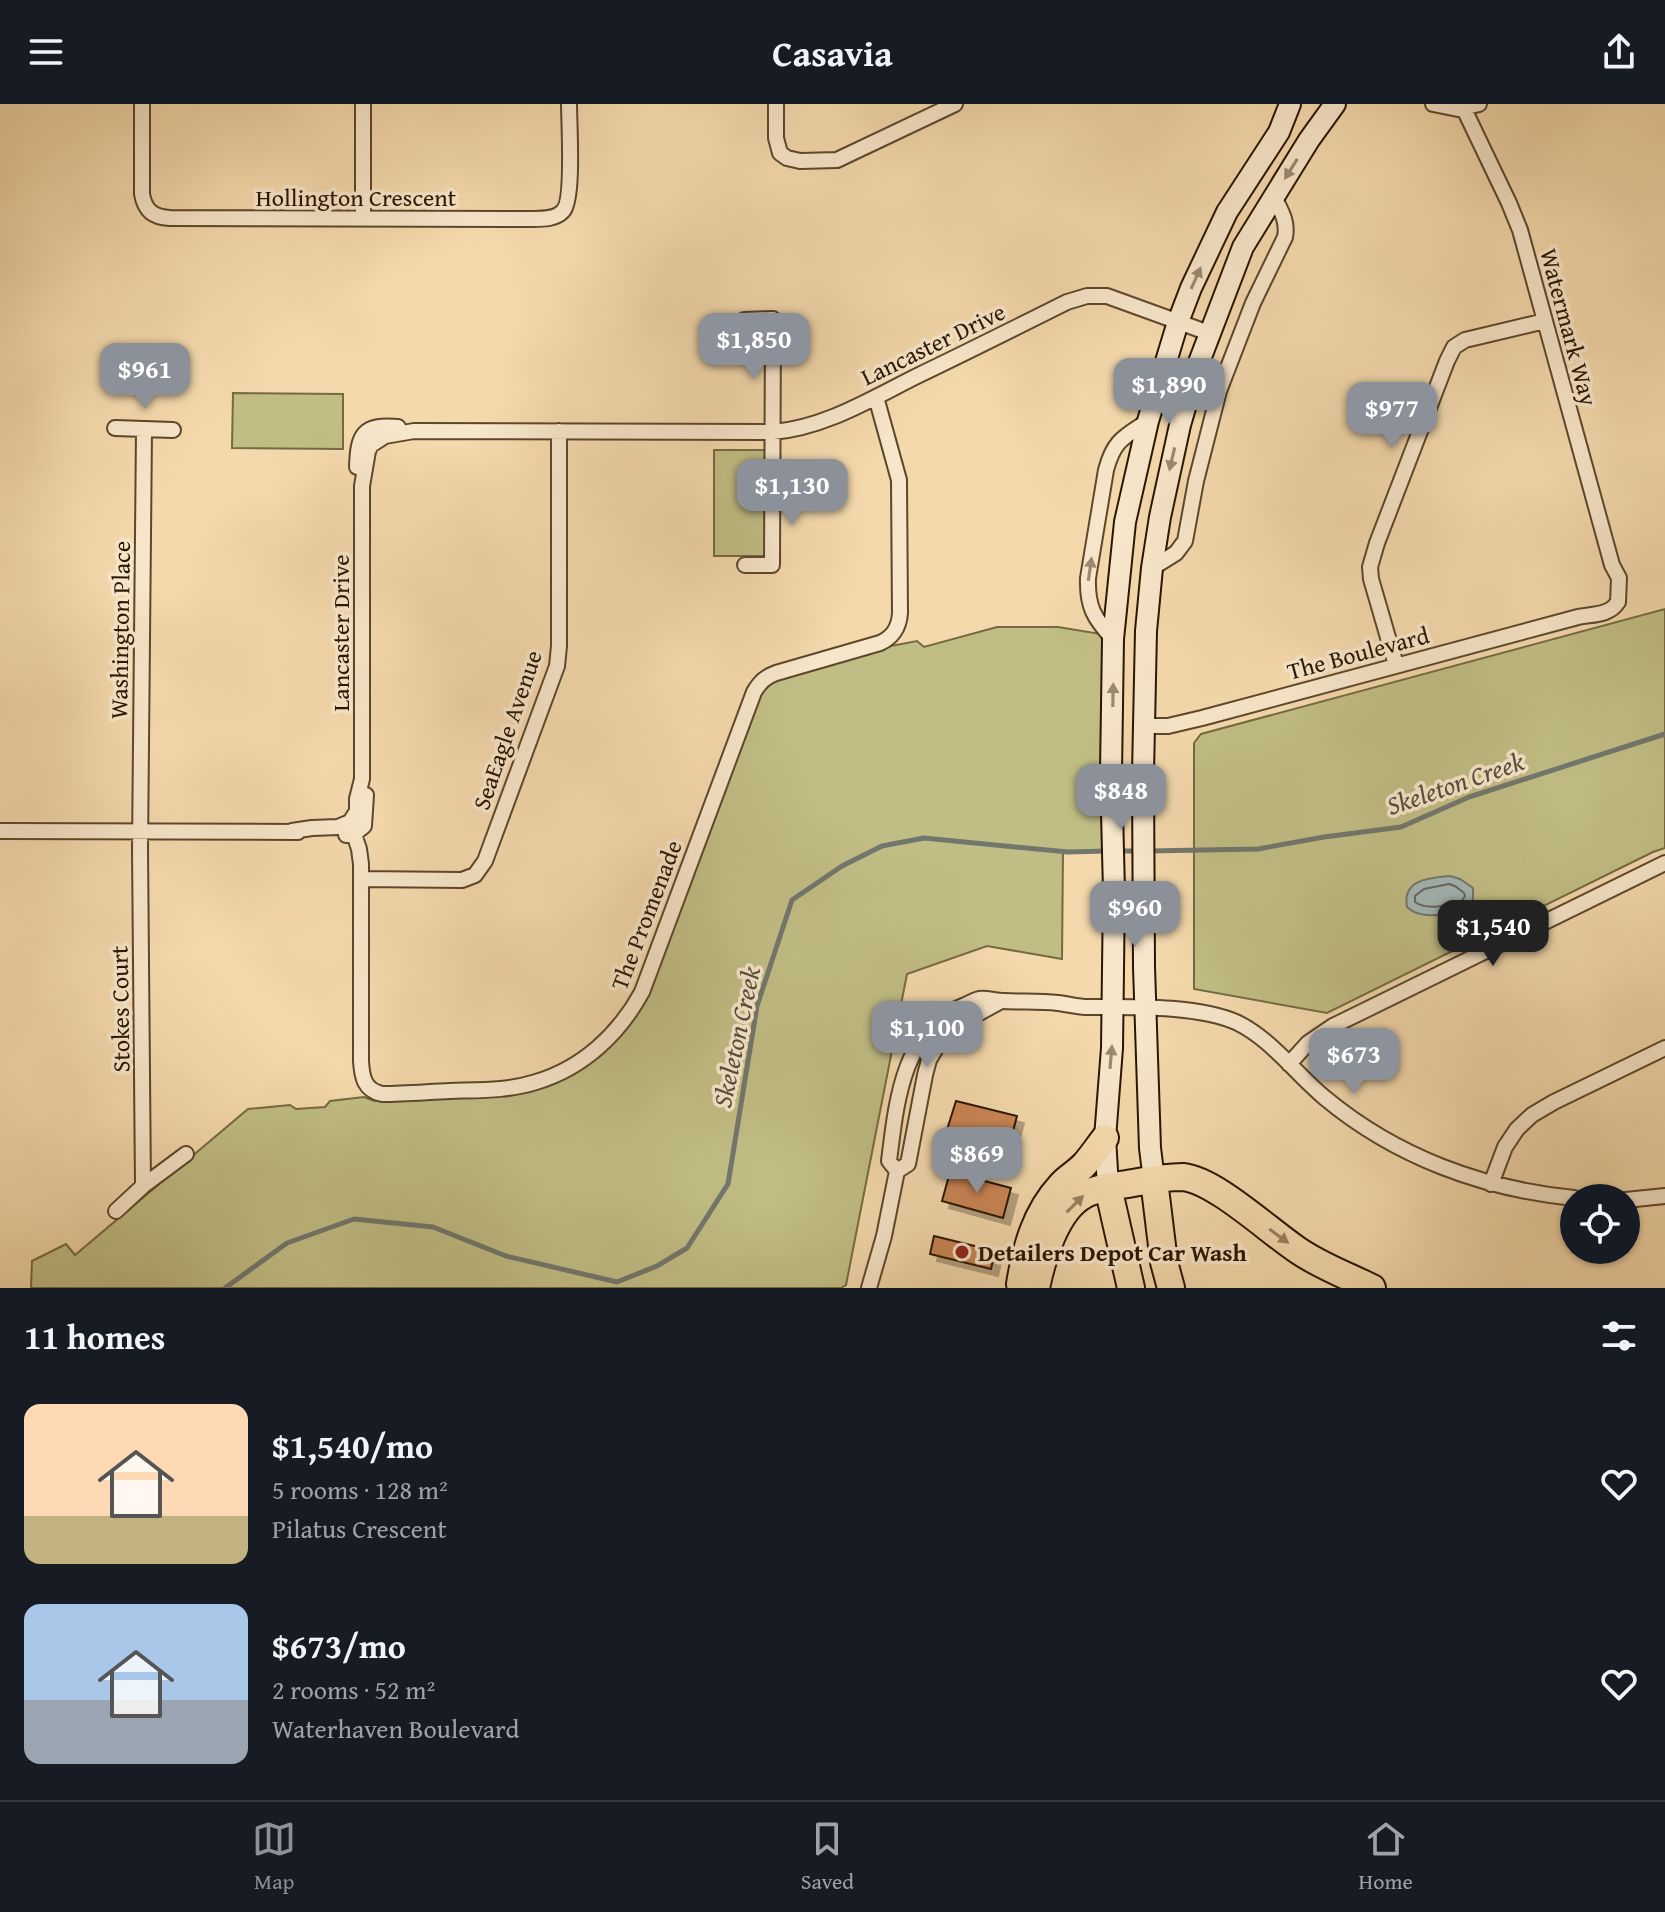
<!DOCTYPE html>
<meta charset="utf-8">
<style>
body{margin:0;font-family:"Gentium Book Plus",serif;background:#20242c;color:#f1f3f6;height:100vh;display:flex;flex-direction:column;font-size:30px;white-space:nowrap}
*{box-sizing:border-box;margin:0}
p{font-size:26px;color:#9ea1a6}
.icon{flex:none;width:44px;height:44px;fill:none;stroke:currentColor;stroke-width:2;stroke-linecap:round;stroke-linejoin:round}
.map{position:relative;height:1184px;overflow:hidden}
.details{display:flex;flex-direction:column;background:#171b24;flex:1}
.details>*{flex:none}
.fabs{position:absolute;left:1560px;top:1080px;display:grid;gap:16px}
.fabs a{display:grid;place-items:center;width:80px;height:80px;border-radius:50%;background:#171b24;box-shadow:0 2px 6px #0004;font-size:40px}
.price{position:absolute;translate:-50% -68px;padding:0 18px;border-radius:16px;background:#8c9099;color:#fff;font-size:26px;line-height:52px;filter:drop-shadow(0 2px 4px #0008)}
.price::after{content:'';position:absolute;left:50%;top:48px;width:24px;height:18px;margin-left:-12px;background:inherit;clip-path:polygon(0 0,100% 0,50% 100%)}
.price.current{background:#222;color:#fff}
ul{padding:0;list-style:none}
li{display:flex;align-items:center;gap:24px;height:200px;padding:0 24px}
li span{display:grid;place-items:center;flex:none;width:224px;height:160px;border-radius:16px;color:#555}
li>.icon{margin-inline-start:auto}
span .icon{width:96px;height:96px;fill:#fffc;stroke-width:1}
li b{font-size:34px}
h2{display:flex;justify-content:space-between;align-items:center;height:96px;padding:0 24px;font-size:34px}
header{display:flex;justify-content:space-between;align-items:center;height:104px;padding:0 24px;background:#171b24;font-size:36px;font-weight:600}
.menu{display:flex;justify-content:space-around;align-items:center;height:112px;border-top:2px solid #363941;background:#171b24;font-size:22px;color:#9ea1a6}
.menu a{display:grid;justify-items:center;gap:4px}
.menu .current{color:#8c9099}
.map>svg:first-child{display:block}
.green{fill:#c1be85;stroke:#756a42;stroke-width:2}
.water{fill:#a2b7b6;stroke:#72776d;stroke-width:2}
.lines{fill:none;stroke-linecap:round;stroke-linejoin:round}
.shore{stroke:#66665b;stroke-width:2}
.stream{stroke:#72776d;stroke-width:5}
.building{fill:#ca8455;stroke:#291600;stroke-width:2;filter:url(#shadow)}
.street-casing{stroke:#5c472b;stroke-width:18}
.secondary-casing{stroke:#291600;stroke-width:24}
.highway-casing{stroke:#291600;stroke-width:30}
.street{stroke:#f8e6ca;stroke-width:14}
.secondary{stroke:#f8e6ca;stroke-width:20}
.highway{stroke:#f4d9ad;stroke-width:26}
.oneway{fill:#9b886f}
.oneway2{fill:#99815f}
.poi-dot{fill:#8f2418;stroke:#f8e6ca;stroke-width:3}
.labels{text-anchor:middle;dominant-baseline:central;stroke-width:7;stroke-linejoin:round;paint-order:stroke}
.street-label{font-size:24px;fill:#291600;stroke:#f8e6ca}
.poi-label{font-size:24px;font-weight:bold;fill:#291600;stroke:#f8e6ca;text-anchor:start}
.water-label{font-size:26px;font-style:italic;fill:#534e40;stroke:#f8e6ca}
</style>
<header><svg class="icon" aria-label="menu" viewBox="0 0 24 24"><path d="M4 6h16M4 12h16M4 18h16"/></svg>Casavia<svg class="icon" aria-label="share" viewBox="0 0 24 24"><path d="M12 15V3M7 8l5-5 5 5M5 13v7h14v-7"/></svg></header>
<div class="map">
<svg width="1665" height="1184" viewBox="0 0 1665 1184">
<defs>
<filter id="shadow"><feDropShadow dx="7" dy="7" stdDeviation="0" flood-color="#0004"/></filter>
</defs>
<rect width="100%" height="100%" fill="#f4d9ad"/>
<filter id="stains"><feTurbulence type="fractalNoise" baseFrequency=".0025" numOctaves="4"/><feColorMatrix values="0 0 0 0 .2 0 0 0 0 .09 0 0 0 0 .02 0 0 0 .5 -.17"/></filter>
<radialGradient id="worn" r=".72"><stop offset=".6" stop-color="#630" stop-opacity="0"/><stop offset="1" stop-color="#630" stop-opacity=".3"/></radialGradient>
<path class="green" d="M233,289l110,1v55l-111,-1z
M714,346h52v106h-52z
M1665,505v239l-12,4 -326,161 -133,-24v-246l7,-9z
M997,523h61l49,8 -5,124v92l-39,1 -1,107 -75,-13 -80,28 -61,311 -5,3h-810l1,-27 34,-17 9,11 173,-146 42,-4 6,4 29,-2 5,-6 34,-4 10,4 119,-5 18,-1 34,-9 22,-10 64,-55 14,-20 115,-305 10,-13 121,-37 26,-5 7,6z"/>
<path class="water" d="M1450,772l10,3 13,9v11l-6,10c-19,4 -44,13 -60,-2 -5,-28 23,-29 43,-31z"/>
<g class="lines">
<path class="shore" d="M1449,780l6,2 9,7 1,3 -4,6c-14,3 -33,9 -46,0v-6l9,-7z"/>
<path class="stream" d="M1116,747h22
M1148,747l110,-2 66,-12 77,-10 68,-30 196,-63
M225,1184l62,-45 67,-24 79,8 73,29 111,26 40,-16 30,-18 41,-64 29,-178 35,-106 50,-34 40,-20 42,-8 144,14 38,-1"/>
</g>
<path class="building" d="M956,997l61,15 -9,34 -62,-17z
M950,1068l61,16 -8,30 -61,-17z
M934,1132l61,15 -4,18 -61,-15z"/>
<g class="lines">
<defs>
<path id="street" d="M142,0v90c3,17 11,23 28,24l363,1c10,0 23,0 30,-8 11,-11 6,-88 6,-107
M776,0v34l4,15 7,5 13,3 37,-1 118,-56
M1433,0l25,5 21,-5
M1464,5l45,94 11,27 92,335 7,13 -1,24
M363,115v-115
M744,216l29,-1 -1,246h-27
M115,324l58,2
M357,363c1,-33 6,-43 41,-40
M1152,464l24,-15 9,-12 11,-60 23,-90 34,-88 32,-66c3,-16 -4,-26 -11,-40
M1113,535c-19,-21 -26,-32 -25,-61l18,-108c8,-30 18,-33 42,-49
M1396,561l-25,-86 -1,-12 7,-24 70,-182 7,-14 11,-7 80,-19
M1144,622h24l34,-8 376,-101c14,-3 31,-1 40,-15
M350,718l9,27 2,15v197c1,16 3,29 21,33 22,0 45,-2 68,-3 29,-1 58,0 86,-9 47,-14 83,-48 106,-90l112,-300c6,-10 11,-15 22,-19l104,-30c13,-6 19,-15 20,-30l-1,-133 -23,-83
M0,727l298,1
M292,727l20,-3 26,-1 12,-5 7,-11v-12l5,-20v-293l6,-35 3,-6 14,-9 29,-5 359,1c51,-4 98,-33 144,-56 50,-24 100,-49 150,-74l20,-6h20l102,37
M346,731l8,-1 10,-8 2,-31
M362,775l100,1 13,-5 10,-14 72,-195 2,-20v-215
M1289,960l19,-21 25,-17 332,-163
M897,1067l-8,-10c7,-56 13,-131 74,-155 5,-2 11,-6 16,-7 8,-1 17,2 25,2 18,1 36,0 54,2 10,1 20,4 30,4 43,0 111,-2 150,16 34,17 58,51 87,75 71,59 158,91 249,100
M1491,1080l14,-37 12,-18 15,-14 22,-13 111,-54
M143,1082l-3,-337 4,-419
M1626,1096l39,-4
M116,1107l27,-25 43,-32
M869,1184l15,-52 13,-65 11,-7 17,-89 4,-15 10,-17 22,-20 40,-22"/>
<path id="secondary" d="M1154,1076l-4,-32 -6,-181 -1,-194 3,-142 6,-63 8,-51 20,-92 16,-55 47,-123 66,-107 26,-36
M1108,1083l-3,-49 7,-90 2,-157 -3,-118 2,-134 12,-117 23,-101 30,-99 13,-34 36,-76 52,-80 11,-28"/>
<path id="highway" d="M1154,1076l10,82 7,26
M1108,1083l23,101
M1020,1180c6,-36 15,-71 41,-99 7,-8 17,-13 24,-21 7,-8 13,-17 20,-26
M1036,1184c6,-29 20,-78 48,-93 14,-8 33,-9 49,-12 16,-3 33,-6 50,-6 32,3 87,55 116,74 22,15 49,25 73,37"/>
</defs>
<use href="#street" class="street-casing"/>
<use href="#secondary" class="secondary-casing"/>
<use href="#highway" class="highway-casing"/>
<use href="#street" class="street"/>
<use href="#secondary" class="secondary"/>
<use href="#highway" class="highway"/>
</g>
<defs><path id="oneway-solid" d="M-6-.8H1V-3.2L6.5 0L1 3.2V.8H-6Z" transform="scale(2)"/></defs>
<g class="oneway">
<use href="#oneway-solid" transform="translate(1291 65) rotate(122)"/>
<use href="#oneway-solid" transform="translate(1196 174) rotate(-66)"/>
<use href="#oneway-solid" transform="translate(1172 355) rotate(103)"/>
<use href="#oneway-solid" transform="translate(1090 465) rotate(-82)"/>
<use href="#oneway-solid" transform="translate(1113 591) rotate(-89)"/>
<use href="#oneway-solid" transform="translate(1111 953) rotate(-85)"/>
</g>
<g class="oneway2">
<use href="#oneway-solid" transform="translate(1075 1100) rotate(-45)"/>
<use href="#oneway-solid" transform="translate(1279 1132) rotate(36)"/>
</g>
<circle class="poi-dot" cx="962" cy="1148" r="8"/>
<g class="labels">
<g class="street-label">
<text x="356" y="93">Hollington Crescent</text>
<text transform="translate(1569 223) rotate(75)">Watermark Way</text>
<text transform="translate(933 240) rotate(-26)">Lancaster Drive</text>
<text transform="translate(120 526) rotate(-89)">Washington Place</text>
<text transform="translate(340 529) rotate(-90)">Lancaster Drive</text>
<text transform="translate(1358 549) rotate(-15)">The Boulevard</text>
<text transform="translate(507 626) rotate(-71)">SeaEagle Avenue</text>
<text transform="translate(646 811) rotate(-69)">The Promenade</text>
<text transform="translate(120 905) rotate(-91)">Stokes Court</text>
</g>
<g class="poi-label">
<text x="978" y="1148">Detailers Depot Car Wash</text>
</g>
<g class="water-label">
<text transform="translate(1455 679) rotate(-19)">Skeleton Creek</text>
<text transform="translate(736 933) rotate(-78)">Skeleton Creek</text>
</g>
</g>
<rect width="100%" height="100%" filter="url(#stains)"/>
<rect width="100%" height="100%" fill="url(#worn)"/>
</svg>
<div class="fabs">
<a><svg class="icon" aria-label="locate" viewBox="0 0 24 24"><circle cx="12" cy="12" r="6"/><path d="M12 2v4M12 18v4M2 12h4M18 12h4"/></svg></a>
</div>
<b class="price" style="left:754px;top:277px">$1,850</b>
<b class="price" style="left:145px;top:307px">$961</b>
<b class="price" style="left:1169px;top:322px">$1,890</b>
<b class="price" style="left:1392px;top:346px">$977</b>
<b class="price" style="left:792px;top:423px">$1,130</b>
<b class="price" style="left:1121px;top:728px">$848</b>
<b class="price" style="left:1135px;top:845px">$960</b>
<b class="price current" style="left:1493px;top:864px">$1,540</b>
<b class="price" style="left:927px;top:965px">$1,100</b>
<b class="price" style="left:1354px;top:992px">$673</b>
<b class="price" style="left:977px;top:1091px">$869</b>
</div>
<section class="details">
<h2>11 homes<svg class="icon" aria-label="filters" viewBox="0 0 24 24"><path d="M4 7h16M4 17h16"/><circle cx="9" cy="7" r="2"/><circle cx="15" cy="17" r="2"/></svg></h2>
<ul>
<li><span style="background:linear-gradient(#ffd9b3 70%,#c2b280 0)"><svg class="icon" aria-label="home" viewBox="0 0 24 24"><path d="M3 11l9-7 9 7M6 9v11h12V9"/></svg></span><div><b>$1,540/mo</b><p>5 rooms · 128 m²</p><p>Pilatus Crescent</p></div><svg class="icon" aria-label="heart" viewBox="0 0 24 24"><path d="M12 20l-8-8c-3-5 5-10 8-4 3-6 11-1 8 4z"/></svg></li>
<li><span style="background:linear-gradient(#a9c7e8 60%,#9aa5b1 0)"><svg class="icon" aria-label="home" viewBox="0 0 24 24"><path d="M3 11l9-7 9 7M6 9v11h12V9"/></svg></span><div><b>$673/mo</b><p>2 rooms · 52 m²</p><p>Waterhaven Boulevard</p></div><svg class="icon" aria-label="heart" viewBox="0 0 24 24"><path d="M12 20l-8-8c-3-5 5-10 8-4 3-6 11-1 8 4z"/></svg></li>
</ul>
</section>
<nav class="menu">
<a class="current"><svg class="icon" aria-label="map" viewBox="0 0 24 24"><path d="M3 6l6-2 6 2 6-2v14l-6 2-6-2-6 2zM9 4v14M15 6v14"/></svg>Map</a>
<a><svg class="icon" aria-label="saved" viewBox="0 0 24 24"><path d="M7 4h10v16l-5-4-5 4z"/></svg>Saved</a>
<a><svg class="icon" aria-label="home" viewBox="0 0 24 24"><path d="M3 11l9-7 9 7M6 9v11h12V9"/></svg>Home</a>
</nav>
